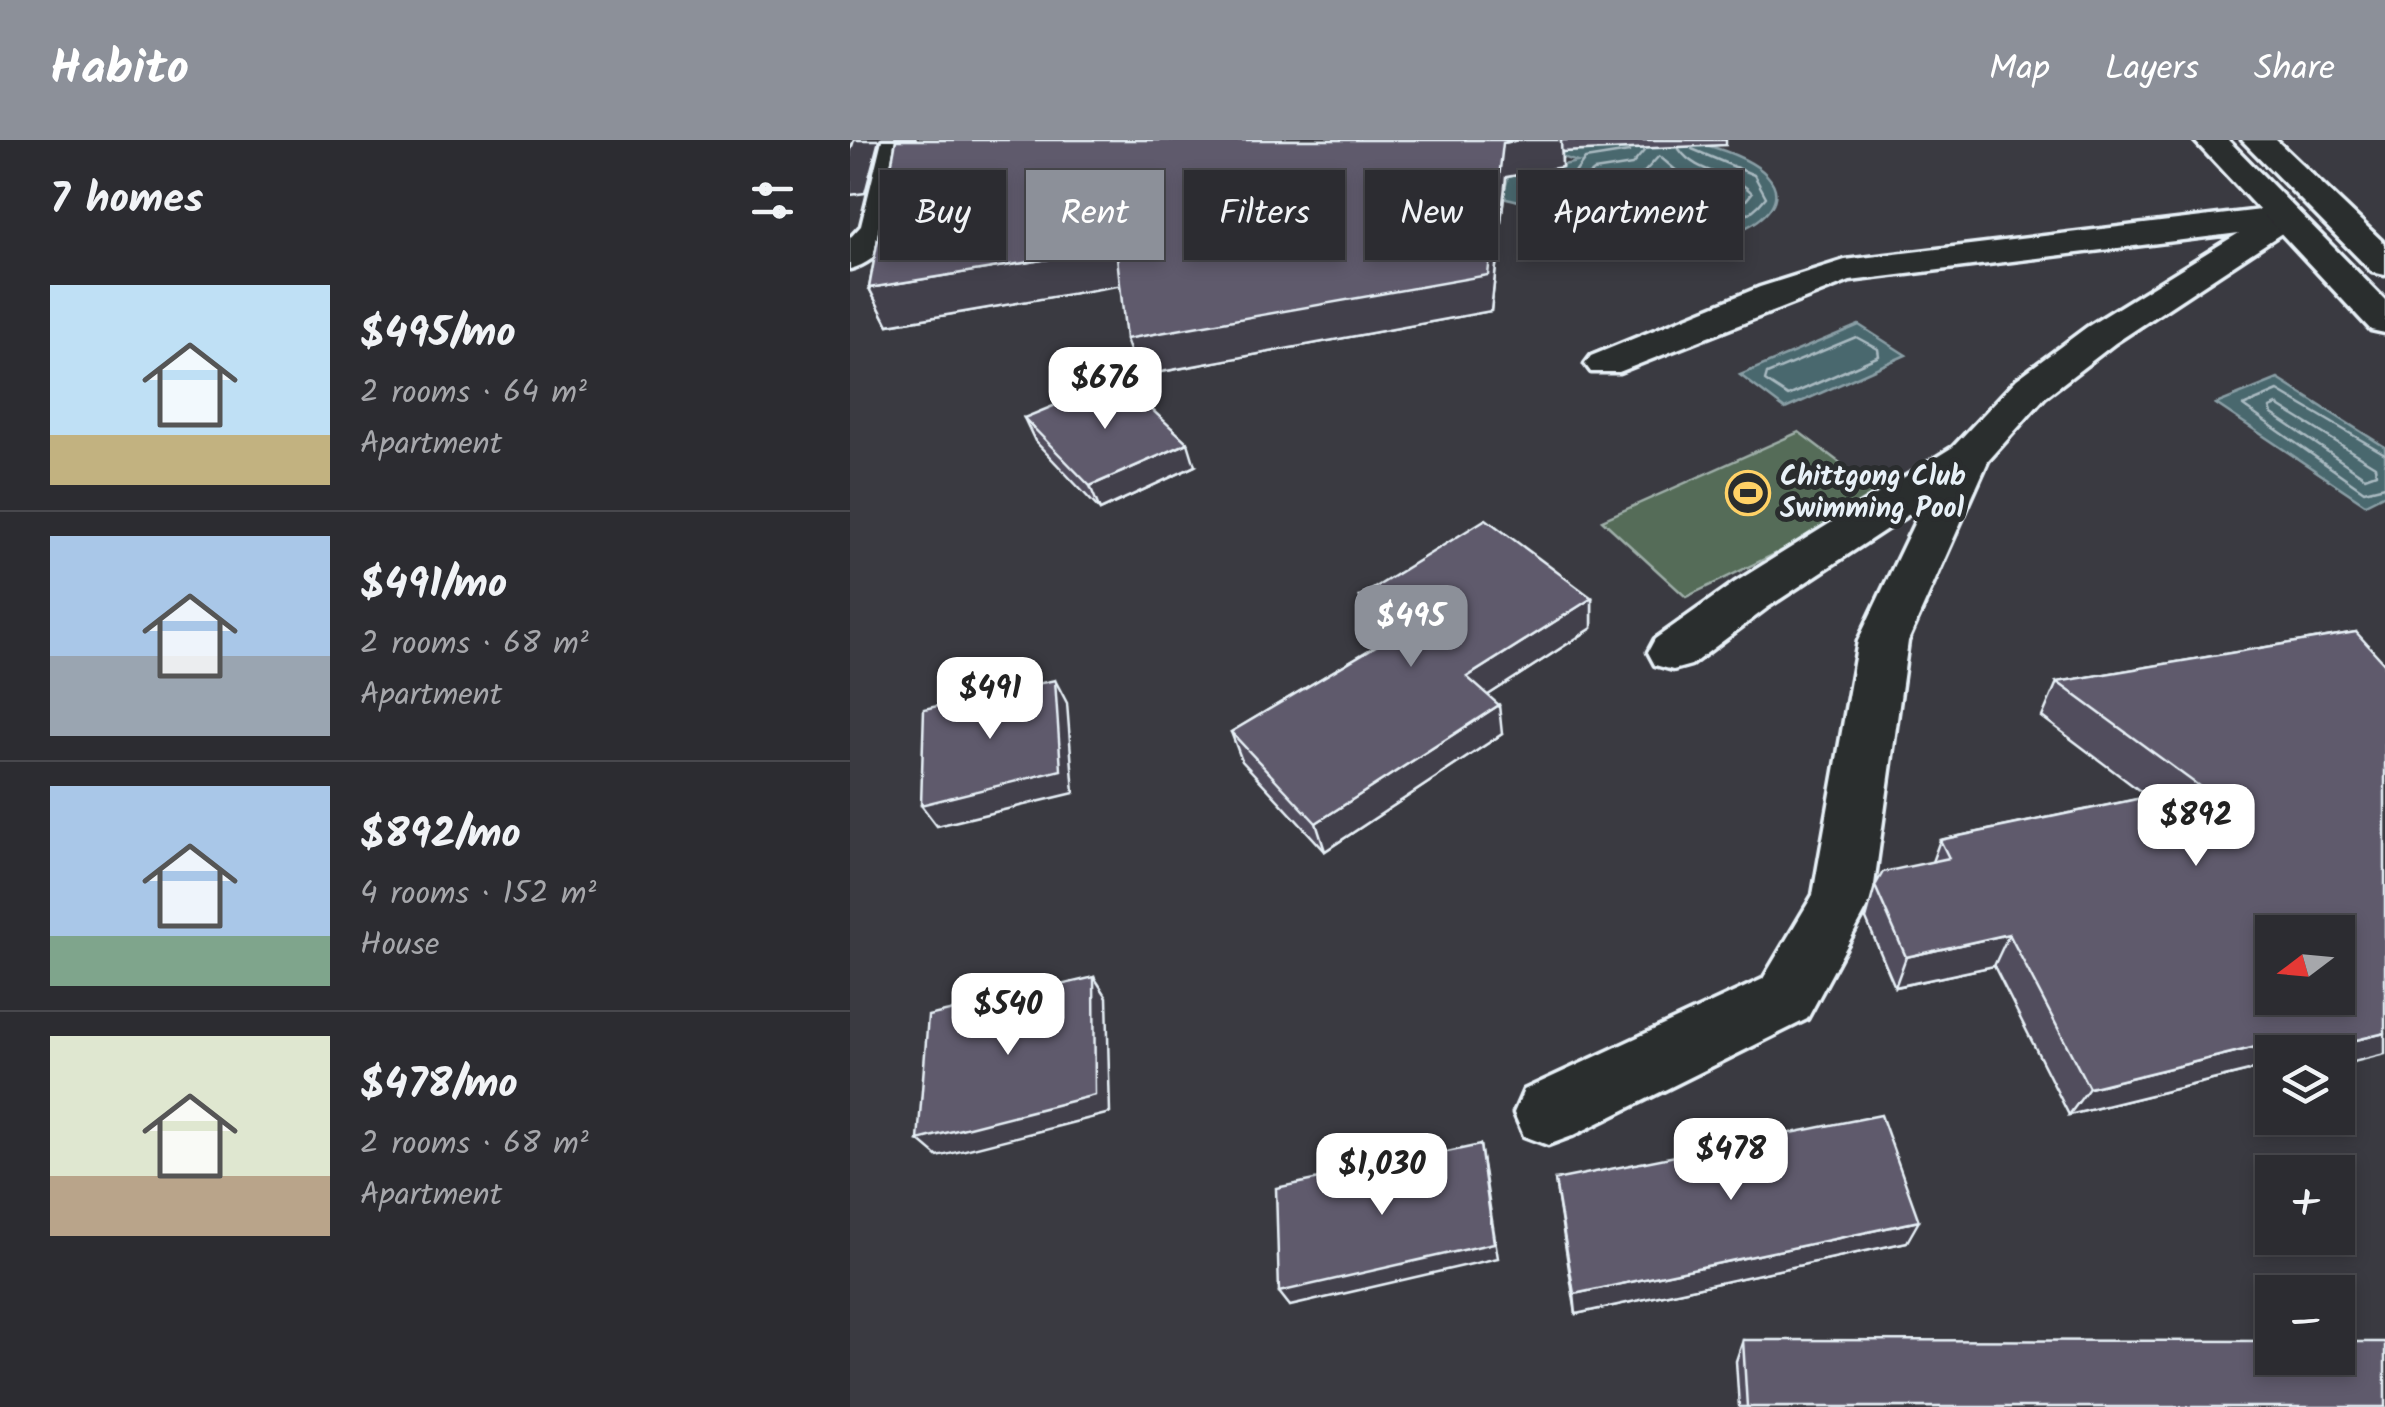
<!DOCTYPE html>
<meta charset="utf-8">
<style>
body{margin:0;font-family:Kalam,sans-serif;background:#38383d;color:#f1f3f6;height:100vh;display:flex;flex-direction:column;font-size:38px;white-space:nowrap}
*{box-sizing:border-box;margin:0}
p{font-size:32px;color:#a6a7ab}
.icon{flex:none;width:55px;height:55px;fill:none;stroke:currentColor;stroke-width:2;stroke-linecap:round;stroke-linejoin:round}
.map{position:relative;flex:1;overflow:hidden}
.details{display:flex;flex-direction:column;background:#2c2c31;width:850px}
.details>*{flex:none}
.banner{position:absolute;left:30px;top:30px;width:950px;height:90px;display:flex;gap:20px}
.needle{width:65px;rotate:254deg}
.fabs{position:absolute;left:1405px;top:775px;display:grid;gap:20px}
.fabs a{display:grid;place-items:center;width:100px;height:100px;border-radius:0px;background:#2c2c31;box-shadow:0 5px 15px #0003,0 0 0 2px #48484d;font-size:50px}
.price{position:absolute;translate:-50% -85px;padding:0 22px;border-radius:20px;background:#fff;color:#222;font-size:32px;line-height:65px;filter:drop-shadow(0 2px 5px #0008)}
.price::after{content:'';position:absolute;left:50%;top:60px;width:30px;height:22px;margin-left:-15px;background:inherit;clip-path:polygon(0 0,100% 0,50% 100%)}
.price.selected{background:#8c9099;color:#fff}
ul{padding:0;list-style:none}
li{display:flex;align-items:center;gap:30px;height:250px;padding:0 50px}
li+li{border-top:2px solid #48484d}
li span{display:grid;place-items:center;flex:none;width:280px;height:200px;border-radius:0px;color:#555}
li>.icon{margin-inline-start:auto}
span .icon{width:120px;height:120px;fill:#fffc;stroke-width:1}
li b{font-size:42px}
h2{display:flex;justify-content:space-between;align-items:center;height:120px;padding:0 50px;font-size:42px}
.pill{padding:0 35px;border-radius:0px;background:#2c2c31;box-shadow:0 5px 15px #0003,0 0 0 2px #48484d;font-size:35px;line-height:90px}
.pill.selected{background:#8c9099;color:#fff}
header{display:flex;align-items:center;gap:60px;box-sizing:border-box;height:140px;padding:0 50px;background:#8c9099;color:#fff}
header strong{font-size:48px}
nav{display:flex;gap:55px;margin-inline-start:auto;font-size:35px}
main{display:flex;flex:1;min-height:0}
.map>svg:first-child{display:block}
.green{fill:#546c59;stroke:#9eaea8;stroke-width:2.5}
.water{fill:#4a676e;stroke:#899ea5;stroke-width:2.5}
.lines{fill:none;stroke-linecap:round;stroke-linejoin:round}
.shore{stroke:#a9bac1;stroke-width:2.5}
.minor-casing{stroke:#e8f1f8;stroke-width:7}
.major-casing{stroke:#e8f1f8;stroke-width:7}
.minor{fill:#2a2d2e;fill-rule:evenodd}
.major{fill:#2a2d2e;fill-rule:evenodd}
.wall{fill:#514d5d;stroke:#e8f1f8;stroke-width:2.5}
.shaded-wall{fill:#423f4c;stroke:#e8f1f8;stroke-width:2.5}
.building{fill:#5e5a6c;stroke:#e8f1f8;stroke-width:2.5;fill-rule:evenodd}
.labels{text-anchor:middle;dominant-baseline:central;stroke-width:10;stroke-linejoin:round;paint-order:stroke}
.poi-label{font-size:28px;font-weight:bold;fill:#e8f1f8;stroke:#2a2d2e;text-anchor:start}
</style>
<header>
<strong>Habito</strong>
<nav><a>Map</a><a>Layers</a><a>Share</a></nav>
</header>
<main>
<section class="details">
<h2>7 homes<svg class="icon" aria-label="filters" viewBox="0 0 24 24"><path d="M4 7h16M4 17h16"/><circle cx="9" cy="7" r="2"/><circle cx="15" cy="17" r="2"/></svg></h2>
<ul>
<li><span style="background:linear-gradient(#bfe0f5 75%,#c2b280 0)"><svg class="icon" aria-label="home" viewBox="0 0 24 24"><path d="M3 11l9-7 9 7M6 9v11h12V9"/></svg></span><div><b>$495/mo</b><p>2 rooms · 64 m²</p><p>Apartment</p></div></li>
<li><span style="background:linear-gradient(#a9c7e8 60%,#9aa5b1 0)"><svg class="icon" aria-label="home" viewBox="0 0 24 24"><path d="M3 11l9-7 9 7M6 9v11h12V9"/></svg></span><div><b>$491/mo</b><p>2 rooms · 68 m²</p><p>Apartment</p></div></li>
<li><span style="background:linear-gradient(#a9c7e8 75%,#7fa58c 0)"><svg class="icon" aria-label="home" viewBox="0 0 24 24"><path d="M3 11l9-7 9 7M6 9v11h12V9"/></svg></span><div><b>$892/mo</b><p>4 rooms · 152 m²</p><p>House</p></div></li>
<li><span style="background:linear-gradient(#dfe7d0 70%,#b9a48a 0)"><svg class="icon" aria-label="home" viewBox="0 0 24 24"><path d="M3 11l9-7 9 7M6 9v11h12V9"/></svg></span><div><b>$478/mo</b><p>2 rooms · 68 m²</p><p>Apartment</p></div></li>
</ul>
</section>
<div class="map">
<svg width="1535" height="1267" viewBox="0 0 1535 1267">
<rect width="100%" height="100%" fill="#3a3a41"/>
<filter id="ink" filterUnits="userSpaceOnUse"><feTurbulence type="fractalNoise" baseFrequency=".01" numOctaves="2"/><feDisplacementMap in="SourceGraphic" scale="20" xChannelSelector="R" yChannelSelector="G"/><feConvolveMatrix kernelMatrix="1 2 1 2 8 2 1 2 1" color-interpolation-filters="sRGB"/></filter>
<g filter="url(#ink)">
<path class="green" d="M949,292l89,67 -202,98 -84,-77z"/>
<path class="water" d="M856,5c126,36 59,96 -33,99 -25,1 -53,-3 -76,-13 -9,-4 -17,-12 -26,-16 -22,-8 -46,-12 -68,-18l5,-20 69,-15 -30,-10z
M1009,185l47,30 -121,54 -45,-34z
M1428,239l107,68v47l-20,10 -149,-100z"/>
<g class="lines">
<path class="shore" d="M794,11l-12,14 -38,6 -18,15v6c46,27 138,54 176,1 -21,-22 -55,-18 -73,-44
M779,12l-44,7 -10,14 -50,10 -3,7c17,8 35,9 52,16 10,4 17,12 26,16 51,23 131,20 166,-25l-12,-22 -62,-26
M809,16l26,22 38,11 3,7c-40,15 -83,16 -121,-4l2,-8 31,-5z
M1006,197l22,12 1,7 -91,40 -23,-15 2,-7z
M1427,265l98,61 1,7 -11,4 -93,-63 -2,-6z
M1535,314l-107,-63 -35,15 121,85 21,-5"/>
<defs>
<path id="minor" d="M32,0h32c-9,44 -11,116 -64,129v-31l11,-12z
M1411,70l34,4 5,7 -185,122 -70,54 -57,64 -80,180 -36,258 -65,120 -235,117 -24,9 -24,-9 -10,-23 10,-23 239,-111 50,-84 45,-254 65,-136 -155,102 -77,58 -18,5 -18,-5 -7,-13 7,-13 79,-56 219,-136 64,-68 70,-52 152,-94 -389,48 -231,91h-28l-6,-8 6,-8 169,-69 85,-27z"/>
<path id="major" d="M1344,0h34l157,160v33l-14,-3z
M1392,0h34l109,104v31l-13,-3z"/>
</defs>
<use href="#minor" class="minor-casing"/>
<use href="#major" class="major-casing"/>
<use href="#minor" class="minor"/>
<use href="#major" class="major"/>
</g>
<path class="wall" d="M46,0h830v5l-164,7v15l-56,10 -15,134 -352,65 -19,-91 -232,40 -19,-37z
M174,278l171,48 -95,44 -65,-69z
M510,457l232,1v30l-104,67 14,39 -177,117 -83,-90 -11,-29 153,-91 -17,-15z
M1506,492l-18,420h-66v30l-6,2 -9,-15 -188,46 -75,-149 -99,21 -29,-68 9,-33 57,-24 8,-22 208,-43 -106,-80 15,-35z
M705,1040l352,62 -331,72z
M893,1200l642,67h-646l-3,-46z"/>
<path class="shaded-wall" d="M4,0h25l-14,53 -15,2v-43z
M669,0h42l1,27 -56,10 -15,134 -352,65 -13,-37 377,-196z
M266,108l13,36 -241,41 -19,-37z
M338,303l7,23 -95,44 -10,-24z
M742,458v30l-121,78 -4,-29z
M205,540l12,23 7,90 -137,33 -16,-21z
M649,565l3,29 -177,117 -9,-28z
M1159,794l-15,32 -99,21 11,-30z
M244,837l13,20 3,116 -172,44 -20,-17z
M1535,893v21l-47,12v-14h-32z
M1434,900l-27,29 -188,46 20,-27z
M630,1005l18,113 -208,48 -11,-14z
M1069,1081l-12,21 -331,72 -2,-20z"/>
<path class="building" d="M46,0h623l-16,3 -15,132 -362,64 -10,-91 -247,40z
M269,239l69,64 -98,43 -66,-68z
M636,379l106,79 -125,79 32,28 -183,118 -85,-91 170,-101 -41,-34z
M1506,492l29,32v369l-79,19h-14l-8,-12 -195,48 -80,-154 -103,23 -31,-71 8,-14 66,-14 -9,-18 259,-54 -142,-104zM1422,792h66v66h-66z
M205,540l6,90 -140,35 3,-96z
M244,837l1,118 -177,45 10,-124z
M1031,975l38,106 -345,73 -19,-114z
M630,1005l14,98 -215,49 -3,-104z
M893,1200l529,1v17h66v-16h47v65h-638z"/>
</g>
<defs>
<symbol id="stadium-ring" viewBox="-11 -11 22 22"><circle r="9.5" fill="#2a2d2e" stroke="#ffd166" stroke-width="1.5"/><path d="M0-5a6.5 5 0 1 0 0 10a6.5 5 0 1 0 0-10ZM-3.5-1.8h7v3.6h-7Z" fill="#ffd166"/></symbol>
</defs>
<g fill-rule="evenodd">
<use href="#stadium-ring" x="873" y="328" width="50" height="50"/>
</g>
<g class="labels">
<g class="poi-label">
<text x="930" y="337">Chittgong Club<tspan x="930" dy="32">Swimming Pool</tspan></text>
</g>
</g>
</svg>
<div class="fabs">
<a><svg class="needle" viewBox="-14 -14 28 28"><path d="M0-13l5 13h-10z" fill="#e53935"/><path d="M0 13l5-13h-10z" fill="#a6a7ab"/></svg></a>
<a><svg class="icon" aria-label="layers" viewBox="0 0 24 24"><path d="M12 4l9 5-9 5-9-5zM3 14l9 5 9-5"/></svg></a>
<a>+</a>
<a>−</a>
</div>
<b class="price" style="left:255px;top:292px">$676</b>
<b class="price selected" style="left:561px;top:530px">$495</b>
<b class="price" style="left:140px;top:602px">$491</b>
<b class="price" style="left:1346px;top:729px">$892</b>
<b class="price" style="left:158px;top:918px">$540</b>
<b class="price" style="left:881px;top:1063px">$478</b>
<b class="price" style="left:532px;top:1078px">$1,030</b>
<div class="banner">
<a class="pill">Buy</a>
<a class="pill selected">Rent</a>
<a class="pill">Filters</a>
<a class="pill">New</a>
<a class="pill">Apartment</a>
</div>
</div>
</main>
